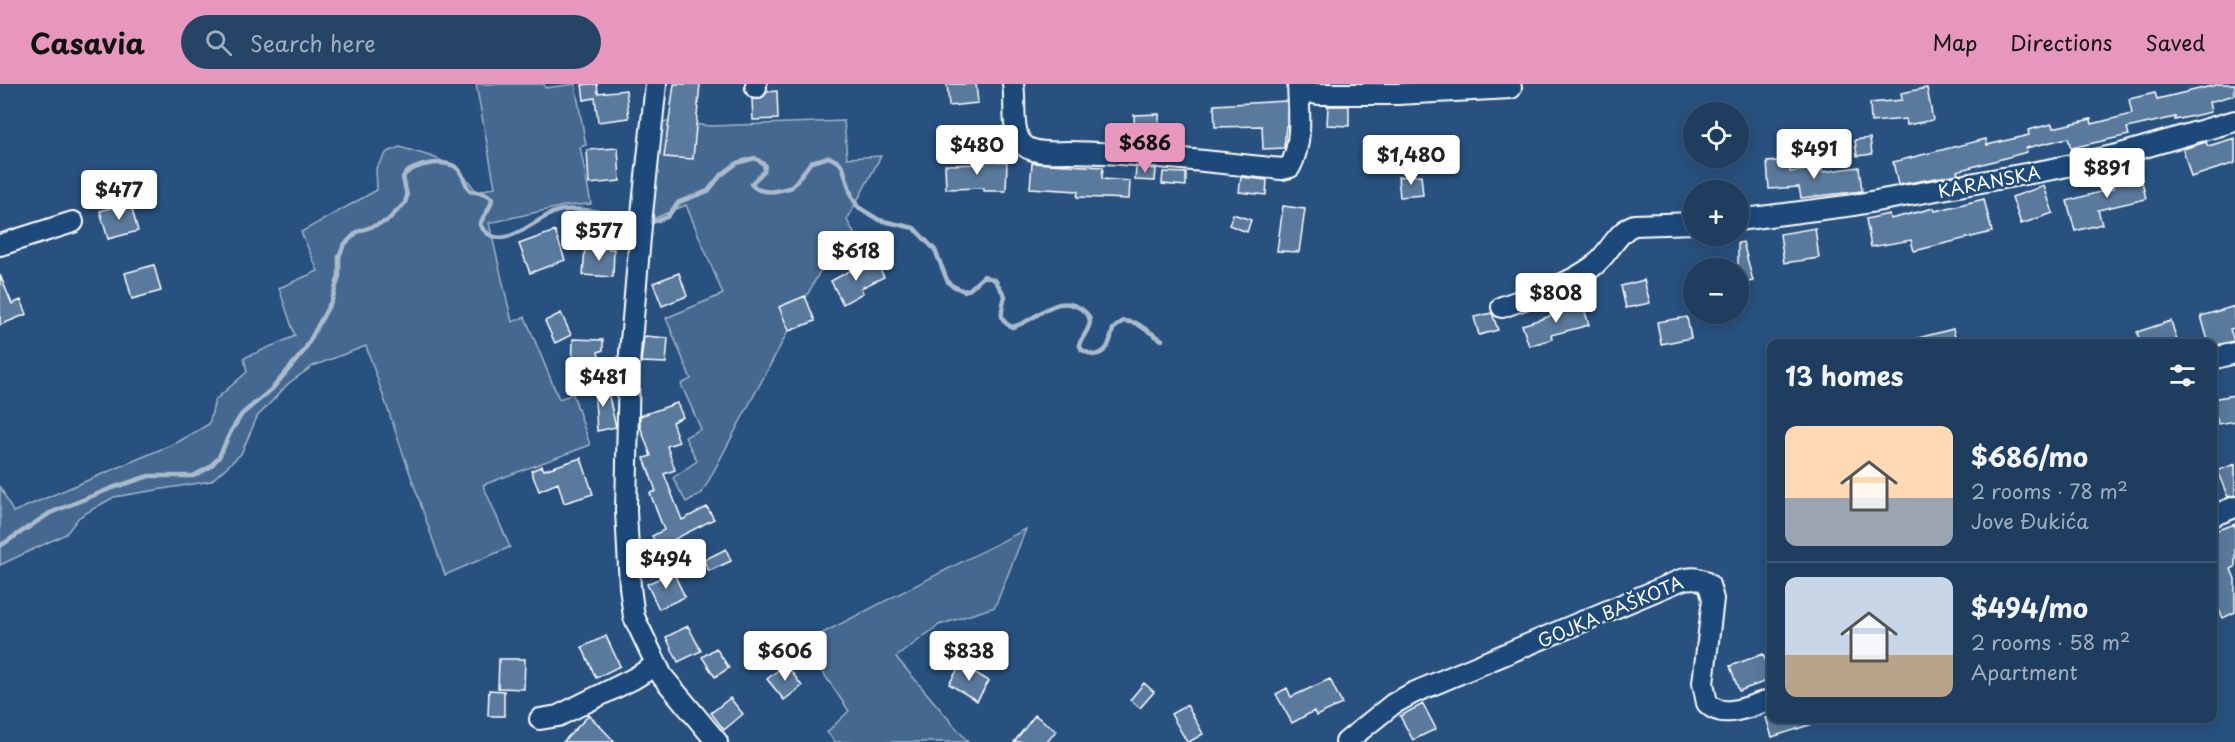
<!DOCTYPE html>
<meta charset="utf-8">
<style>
body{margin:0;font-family:"Playpen Sans",sans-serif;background:#264465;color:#f1f3f6;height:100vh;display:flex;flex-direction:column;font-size:22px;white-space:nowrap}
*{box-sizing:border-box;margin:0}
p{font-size:20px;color:#a1aebd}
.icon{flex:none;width:33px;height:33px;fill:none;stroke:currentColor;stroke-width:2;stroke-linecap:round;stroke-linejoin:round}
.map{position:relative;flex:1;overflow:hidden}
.drawer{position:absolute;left:1767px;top:255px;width:450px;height:384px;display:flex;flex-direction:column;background:#1e3d5f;border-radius:12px;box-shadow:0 3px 15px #0003,0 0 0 2px #3c5674}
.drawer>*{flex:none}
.buttons{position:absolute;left:1683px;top:18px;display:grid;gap:12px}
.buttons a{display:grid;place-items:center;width:66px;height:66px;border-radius:50%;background:#1e3d5f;box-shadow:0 3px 15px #0003,0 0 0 2px #3c5674;font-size:30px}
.price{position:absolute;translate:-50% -51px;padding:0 14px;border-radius:6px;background:#fff;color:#222;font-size:20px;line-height:39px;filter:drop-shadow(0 2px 3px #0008)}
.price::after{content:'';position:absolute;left:50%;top:36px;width:18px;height:14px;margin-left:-9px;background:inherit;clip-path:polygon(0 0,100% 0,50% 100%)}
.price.on{background:#e797bd;color:#111}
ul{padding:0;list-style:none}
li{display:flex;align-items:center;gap:18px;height:150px;padding:0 18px}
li+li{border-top:2px solid #3c5674}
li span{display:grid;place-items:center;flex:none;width:168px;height:120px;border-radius:12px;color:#555}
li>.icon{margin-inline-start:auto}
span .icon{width:72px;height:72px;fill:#fffc;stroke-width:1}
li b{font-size:26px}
h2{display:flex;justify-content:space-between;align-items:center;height:72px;padding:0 18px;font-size:26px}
header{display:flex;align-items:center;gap:36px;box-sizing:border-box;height:84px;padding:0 30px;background:#e797bd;color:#111}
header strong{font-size:28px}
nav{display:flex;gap:33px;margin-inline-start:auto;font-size:21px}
.search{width:420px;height:54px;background:#264465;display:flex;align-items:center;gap:15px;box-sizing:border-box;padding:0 21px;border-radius:33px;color:#a1aebd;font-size:22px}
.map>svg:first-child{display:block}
.green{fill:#446890;stroke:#a2b4c8;stroke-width:1.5}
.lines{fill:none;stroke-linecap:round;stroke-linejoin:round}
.stream{stroke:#aabbcd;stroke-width:4.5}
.building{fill:#5a7a9d;stroke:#fff;stroke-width:1.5}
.minor-casing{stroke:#fff;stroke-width:24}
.minor{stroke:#1f4a7a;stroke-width:20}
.labels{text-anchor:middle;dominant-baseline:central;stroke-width:5;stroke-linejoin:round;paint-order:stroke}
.street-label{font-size:18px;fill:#fff;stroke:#1f4a7a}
</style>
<header>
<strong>Casavia</strong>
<div class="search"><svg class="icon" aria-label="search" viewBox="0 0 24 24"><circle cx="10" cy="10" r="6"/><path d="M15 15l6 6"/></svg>Search here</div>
<nav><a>Map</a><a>Directions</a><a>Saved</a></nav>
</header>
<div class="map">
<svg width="2235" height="658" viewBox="0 0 2235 658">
<rect width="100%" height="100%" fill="#28517f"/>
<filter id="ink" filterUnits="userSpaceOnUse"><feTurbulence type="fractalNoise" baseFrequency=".0167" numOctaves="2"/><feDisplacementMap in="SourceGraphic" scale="12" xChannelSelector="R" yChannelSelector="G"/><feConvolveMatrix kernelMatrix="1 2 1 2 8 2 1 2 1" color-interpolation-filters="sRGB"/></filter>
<g filter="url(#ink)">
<path class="green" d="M476,0h68l1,4 30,-4 11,61 -6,2 11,57 -27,2 -75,17 23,99 13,-5 34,82 14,-5 17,51 -107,40 27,62 -65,28 -79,-229 -53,20 -24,17 -32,34 -16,37 -30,27 -97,16 -35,20 -13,17 -66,31v-79l13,26 165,-70 31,-18 6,-24 32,-28 -3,-14 51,-22 -16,-48 39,-17 -17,-39 76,-42 -1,-22 11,-16 13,-5 33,10 25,11 19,24 18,-5z
M659,37l52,5 133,-5 3,37 34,-2 -34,64 12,23 -32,15 -125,235 -16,9 -13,-24 24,-17 -12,-24 16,-8 -20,-45 10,-5 -25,-61 57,-24 -37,-89 -38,16z
M1026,445l-31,78 -56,18 -43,32 72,85h-133l-8,-10 22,-21 -46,-68z"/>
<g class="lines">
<path class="stream" d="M650,139l17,-6 12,-15 29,-11 12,-15 17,-13 18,-5 10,7 -1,6 -13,13c10,12 28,7 41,3l19,-25 18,-5 11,6 3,5 9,29 6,10 21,13 35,8 21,22 12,30 4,5 13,6 6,-2 14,-13 11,4 10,16c-3,14 -8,24 7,31 25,-5 44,-38 72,-16 13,10 1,22 -5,33l3,6 11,5c15,-1 17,-13 20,-26l10,-8 13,2 26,17
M0,462l50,-33 62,-25 37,-12h44l17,-9 9,-10 12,-26 11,-17 30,-25 32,-38 28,-51 7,-24v-20l5,-11 13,-13 30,-11 18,-18 2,-7 -4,-19c7,-13 46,-20 56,-7 5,6 6,15 11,21l16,3 6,4c0,10 -9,17 -12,27 23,35 58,-13 83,-15 22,-2 44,3 65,8"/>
</g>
<path class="building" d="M590,0h7l1,9 28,-3 3,28 -31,4 -3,-24 -11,2 -2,-15z
M674,0h26l-7,75 -29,-2z
M947,0h29l2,19 -29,3z
M2220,0h15v11l-26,7 2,10 -36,8v-3l-48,11 2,7 -58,13 -3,-10 -42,10 1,4 -70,19 1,3 -60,11 -5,-23 93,-23 1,6 42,-10 -1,-5 24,-6 1,4 38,-9 1,5 40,-10 -3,-15 26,-6 2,6z
M1927,4l6,32 -26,5 -1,-6 -35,3 -1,-19 32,-3 -1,-7z
M777,7l1,28 -25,1 -1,-21h9l6,-7z
M1287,17v25h-1l-2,22 -21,1 -1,-23 -47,1 -1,-22z
M1328,22h21v20l-22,-1z
M1159,30v23h-24l-1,-22z
M1870,54l2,16 -15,2 -2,-16z
M2235,54v25l-44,14 -8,-28 23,-7 2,4z
M618,64l2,33 -31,3 -2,-34z
M1789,76l1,12 32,-4 1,4 36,-5 3,24 -61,7 -2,-11 -30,2 -2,-27z
M985,77l22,1 -1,29h-22v-3l-38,1 -1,-24 40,-1z
M1032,79l71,4 -1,12 28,2 -1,18 -52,-2 1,-6 -48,-3z
M1136,83l20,2 -1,12 -20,-1z
M2139,83l7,32 -48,11 4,14 -27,7 -8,-30 47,-13 -3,-14z
M1163,88l23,1v13l-24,-2z
M1421,91l2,20 -23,2 -2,-20z
M1241,93l26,3 -1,15 -27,-3z
M2044,102l9,27 -32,11 -9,-27z
M1984,115l8,33 -78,19 -3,-11 -40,7 -5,-28 23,-5 1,5 44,-11 1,3z
M130,118l8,29 -30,8 -8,-28z
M1283,122l22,3 -6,43 -22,-1z
M1233,130l18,6 -4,12 -18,-7z
M1815,144l4,30 -35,5 -4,-29z
M555,147l10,29 -35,13 -11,-29z
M1743,158l10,39 -15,4v-42z
M585,163l29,2 -1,28 -30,-2z
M877,179l7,14 -23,11 2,5 -20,11 -12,-23 20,-11 2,5z
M154,181l7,26 -29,8 -7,-26z
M679,189l8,23 -25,10 -9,-23z
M0,191l12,29 9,-4 6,14 -27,11z
M1644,196l6,23 -24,5 -5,-22z
M805,212l10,25 -26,10 -10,-24z
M1582,218l7,23 -38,10 1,4 -23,7 -7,-21 35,-11 -1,-5z
M2235,222v22l-5,1 4,12 -22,5v-2h-3l-8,-28z
M561,229l10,22 -16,8 -10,-22z
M1492,229l6,17 -19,5 -5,-18z
M1687,233l4,21 -30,6 -4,-22z
M2171,237l7,23h-37l-4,-12z
M1953,245l4,15h-43v-5z
M644,252l24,2 -2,25 -25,-1z
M573,255l30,1v10l-5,2 5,22 -31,-1z
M606,300l10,43 -19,4 -3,-46z
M2235,311v26l-17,3 -1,-6 -5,1v-20z
M677,319l6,14 -11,5 7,20 -12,4 8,24 -11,4 18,46 25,-13 7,12 -45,23 8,15 -14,7 -8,-15 3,-2 -6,-11 12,-6 -14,-37 6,-2 -12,-33 7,-2 -11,-30v-10z
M581,374l12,36 -29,9 -6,-20 -19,8 -8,-20 11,-5 2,4z
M2235,380v31l-7,2 -11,-26z
M2235,440v43l-4,2 4,10v33l-12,6 -11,-22v-64z
M726,465l5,12 -22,10 -5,-11z
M673,488l12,25 -26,12 -12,-25z
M688,542l13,25 -23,11 -12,-25z
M606,552l14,30 -24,12 -14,-31z
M716,564l13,20 -14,9 -13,-20z
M1763,570l9,25 -33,12 -9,-25z
M499,575h26l-1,30 -26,-1z
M786,580l16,22 -18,14 -17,-21z
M961,580l28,17 -12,20 -28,-17z
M1330,595l12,25 -26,12 -2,-5 -22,12 -16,-29 11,-6 4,9z
M1144,599l10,9 -14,16 -10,-8z
M489,606l15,1v25h-16z
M730,614l13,16 -19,16 -13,-17z
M1423,620l13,25 -23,11 -13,-24z
M1187,621l16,29 -14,8h-2l-16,-28z
M589,631l26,27h-52z
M1035,631l21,16 -9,11h-33z
M1766,634h55l1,3 -50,16z"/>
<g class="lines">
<defs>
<path id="minor" d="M656,0l-14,130 -13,151 -3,146 4,76 4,30 28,59 55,66
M756,0v4
M1013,0c3,16 -2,45 8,58 9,13 33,10 47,10 72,1 143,10 214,17l8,-2c13,-24 9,-56 8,-83
M1298,0l8,8 12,2h79l114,-6
M1738,136l116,-15 199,-36 64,-14 118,-34
M0,161l73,-23
M1502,223c30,-11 64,-21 90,-40 16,-11 24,-35 42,-42l60,-2
M2212,275l23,-6
M2212,432l23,-9
M540,635l18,-3 75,-37 23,-14
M1346,658l47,-38 20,-11 268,-113c11,-3 19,-3 28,5l4,14 -10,84 4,20c16,18 45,2 65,-4"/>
</defs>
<use href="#minor" class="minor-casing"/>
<use href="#minor" class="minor"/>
</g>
</g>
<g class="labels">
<g class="street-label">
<text transform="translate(1989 97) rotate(-11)">KARANSKA</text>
<text transform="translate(1610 527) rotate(-23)">GOJKA BAŠKOTA</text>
</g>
</g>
</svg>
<div class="buttons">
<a><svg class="icon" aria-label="locate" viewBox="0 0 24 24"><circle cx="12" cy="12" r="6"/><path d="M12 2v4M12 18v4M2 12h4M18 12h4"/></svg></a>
<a>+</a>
<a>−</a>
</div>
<b class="price on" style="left:1145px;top:90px">$686</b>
<b class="price" style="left:977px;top:92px">$480</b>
<b class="price" style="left:1814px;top:96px">$491</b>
<b class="price" style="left:1411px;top:102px">$1,480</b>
<b class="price" style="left:2107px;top:115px">$891</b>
<b class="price" style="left:119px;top:137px">$477</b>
<b class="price" style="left:599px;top:178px">$577</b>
<b class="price" style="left:856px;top:198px">$618</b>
<b class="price" style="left:1556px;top:240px">$808</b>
<b class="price" style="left:603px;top:324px">$481</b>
<b class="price" style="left:666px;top:506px">$494</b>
<b class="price" style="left:785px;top:598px">$606</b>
<b class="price" style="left:969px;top:598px">$838</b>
<section class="drawer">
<h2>13 homes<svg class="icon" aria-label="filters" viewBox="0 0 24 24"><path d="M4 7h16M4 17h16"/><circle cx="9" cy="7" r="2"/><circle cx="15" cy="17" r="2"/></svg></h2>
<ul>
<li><span style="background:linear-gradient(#ffd9b3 60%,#9aa5b1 0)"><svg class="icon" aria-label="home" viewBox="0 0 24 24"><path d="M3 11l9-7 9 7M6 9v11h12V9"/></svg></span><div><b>$686/mo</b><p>2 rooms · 78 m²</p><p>Jove Đukića</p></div></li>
<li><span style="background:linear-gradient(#c9d6e8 65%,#b9a48a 0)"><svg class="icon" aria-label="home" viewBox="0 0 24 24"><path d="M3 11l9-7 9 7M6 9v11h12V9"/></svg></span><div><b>$494/mo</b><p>2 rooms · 58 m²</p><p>Apartment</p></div></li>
</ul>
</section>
</div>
